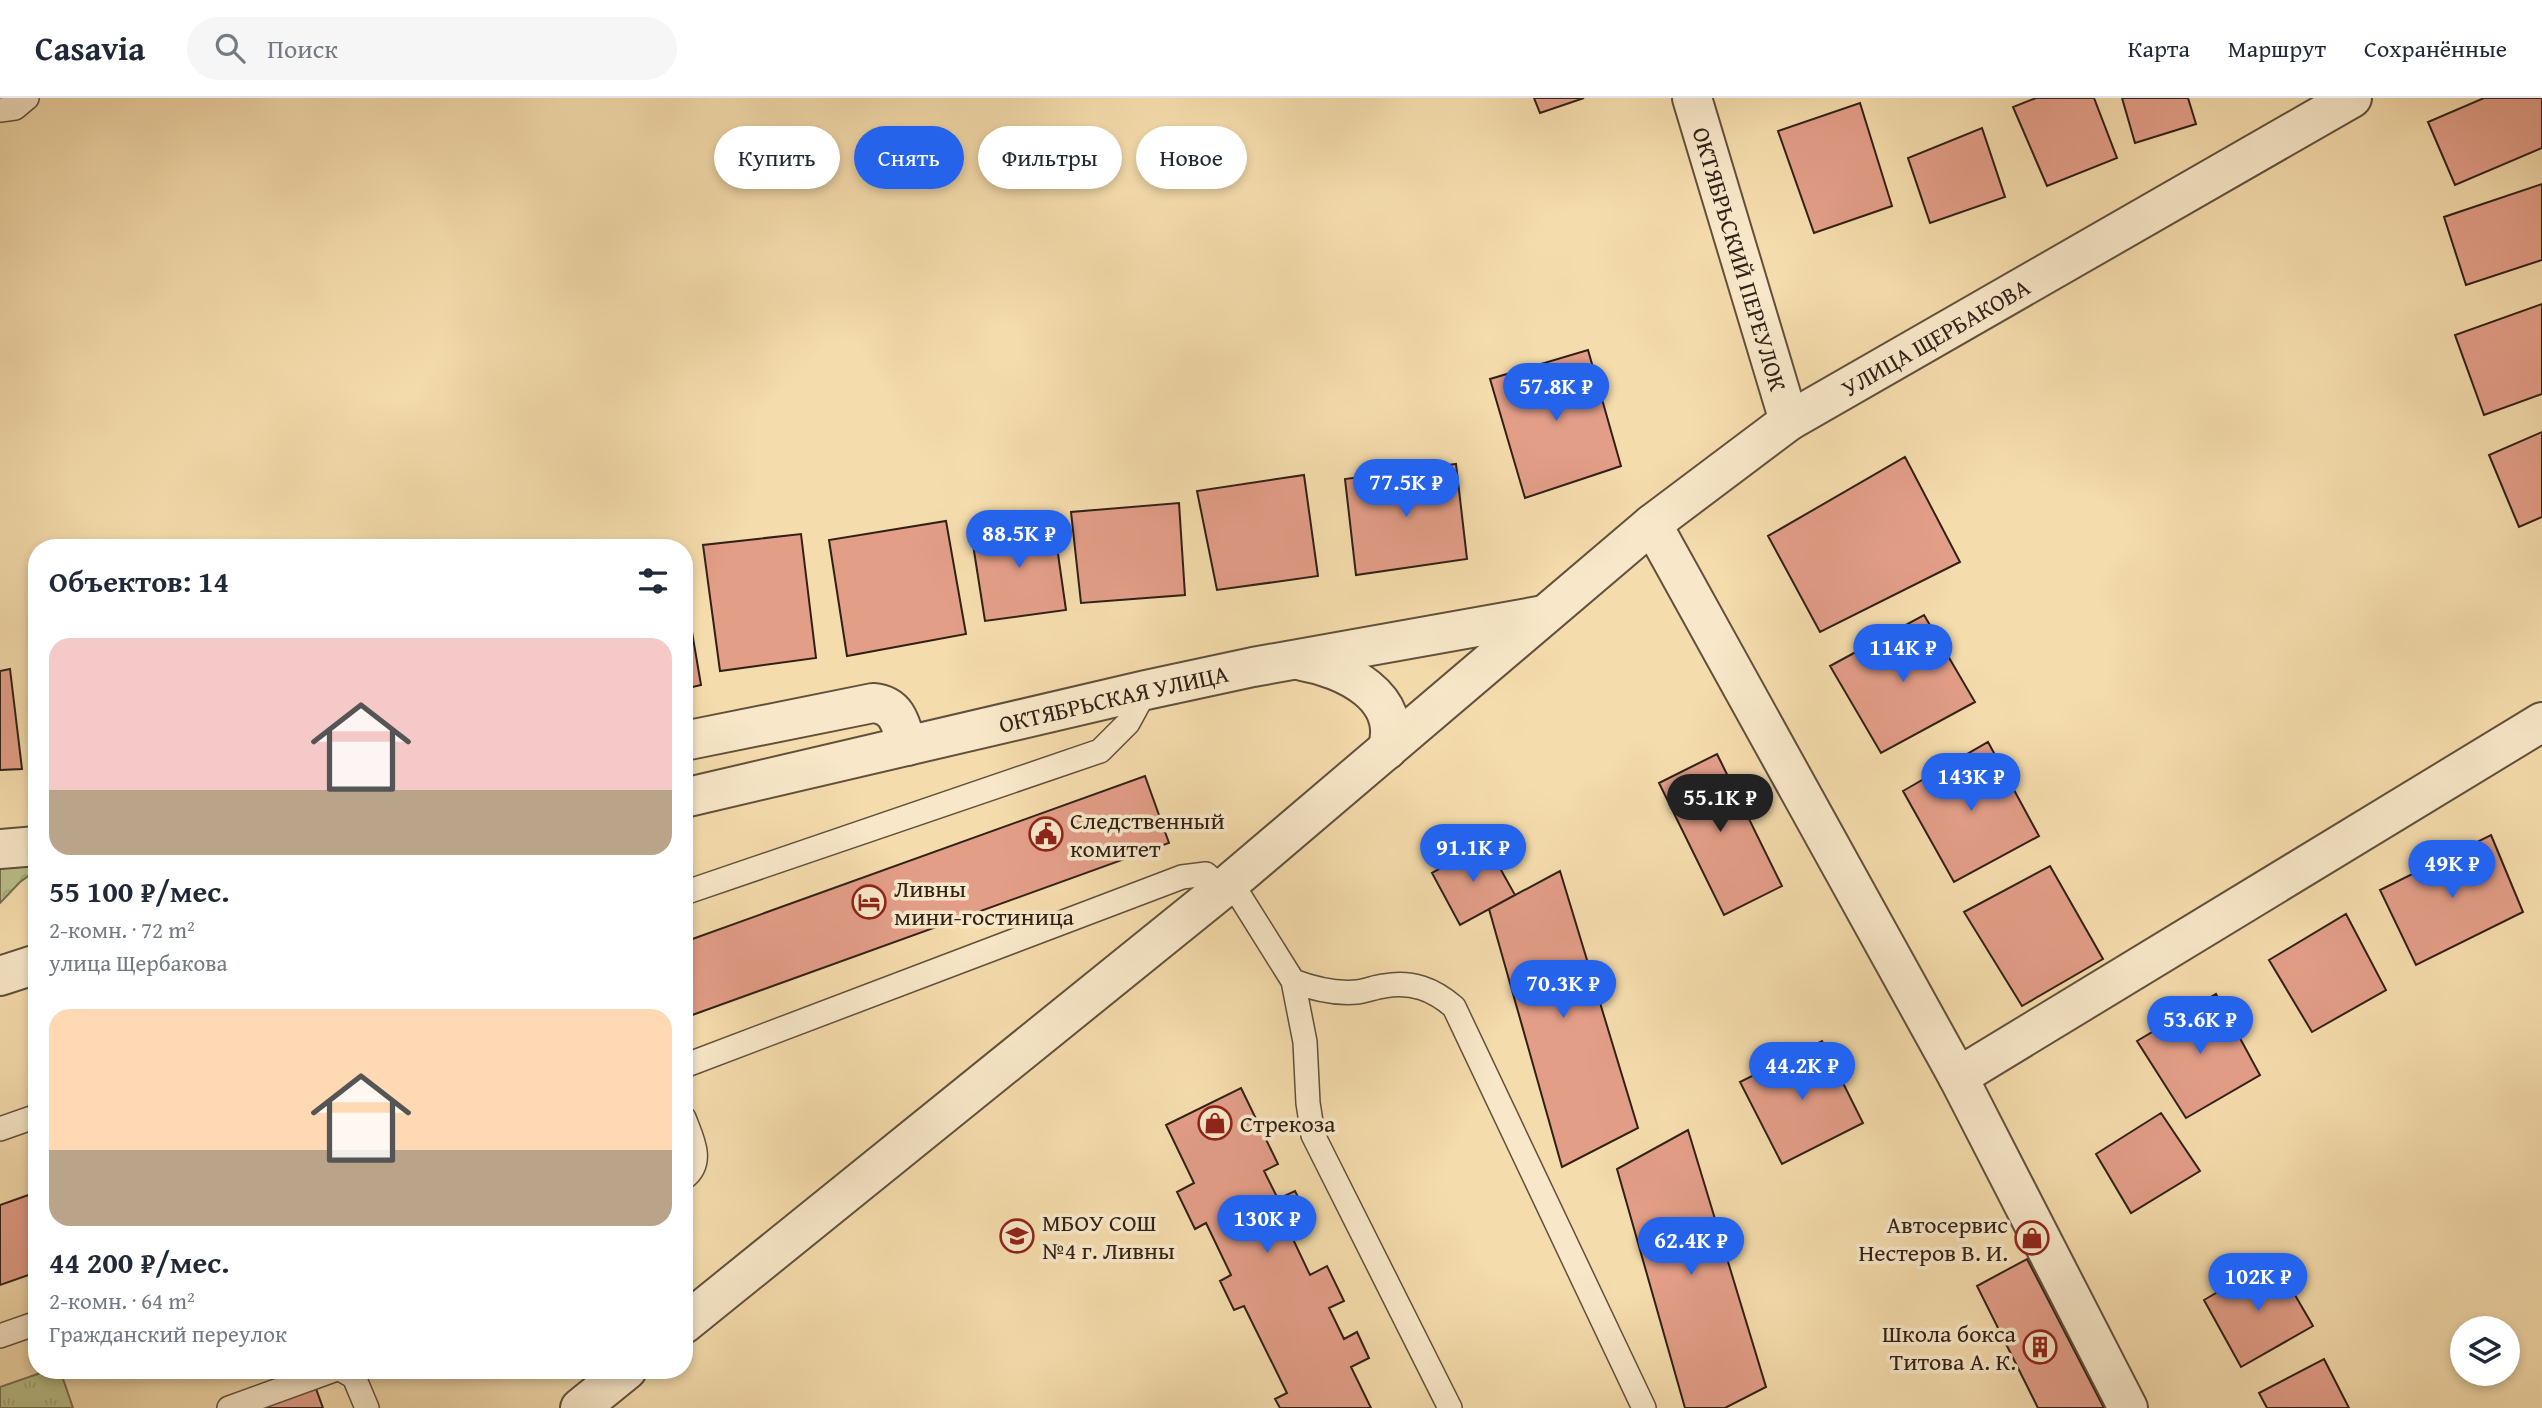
<!DOCTYPE html>
<html lang="ru">
<meta charset="utf-8">
<style>
body{margin:0;font-family:"Gentium Book Plus",serif;background:#f6f6f7;color:#1f2937;height:100vh;display:flex;flex-direction:column;font-size:26px;white-space:nowrap}
*{box-sizing:border-box;margin:0}
p{font-size:23px;color:#747a83}
.icon{flex:none;width:38px;height:38px;fill:none;stroke:currentColor;stroke-width:2;stroke-linecap:round;stroke-linejoin:round}
.map{position:relative;flex:1;overflow:hidden}
.panel{position:absolute;left:28px;top:441px;width:665px;height:840px;display:flex;flex-direction:column;background:#fff;border-radius:28px;box-shadow:0 4px 10px #0003}
.panel>*{flex:none}
.top-card{position:absolute;left:714px;top:28px;width:665px;height:63px;display:flex;gap:14px}
.fabs{position:absolute;left:2450px;top:1218px;display:grid;gap:14px}
.fabs a{display:grid;place-items:center;width:70px;height:70px;border-radius:50%;background:#fff;box-shadow:0 4px 10px #0003;font-size:35px}
.price{position:absolute;translate:-50% -60px;padding:0 16px;border-radius:24px;background:#2563eb;color:#fff;font-size:23px;line-height:46px;filter:drop-shadow(0 2px 4px #0008)}
.price::after{content:'';position:absolute;left:50%;top:42px;width:21px;height:16px;margin-left:-10px;background:inherit;clip-path:polygon(0 0,100% 0,50% 100%)}
.price.active{background:#222;color:#fff}
ul{padding:0;list-style:none}
li{display:grid;align-content:center;gap:14px;height:371px;padding:0 21px}
li span{display:grid;place-items:center;height:217px;border-radius:21px;color:#555}
li>.icon{margin-inline-start:auto}
span .icon{width:126px;height:126px;fill:#fffc;stroke-width:1}
li b{font-size:30px}
h2{display:flex;justify-content:space-between;align-items:center;height:84px;padding:0 21px;font-size:30px}
.tag{padding:0 24px;border-radius:32px;background:#fff;box-shadow:0 4px 10px #0003;font-size:24px;line-height:63px}
.tag.active{background:#2563eb;color:#fff}
header{display:flex;align-items:center;gap:42px;box-sizing:border-box;height:98px;padding:0 35px;background:#fff;border-bottom:2px solid #e0e1e3}
header strong{font-size:33px}
nav{display:flex;gap:38px;margin-inline-start:auto;font-size:24px}
.search{width:490px;height:63px;background:#f6f6f7;display:flex;align-items:center;gap:18px;box-sizing:border-box;padding:0 24px;border-radius:38px;color:#747a83;font-size:26px}
.map>svg:first-child{display:block}
.forest{fill:url(#forest-crowns);stroke:#757050;stroke-width:2}
.park{fill:url(#park-tufts);stroke:#757050;stroke-width:2}
.building{fill:#e39e88;stroke:#302117;stroke-width:2}
.lines{fill:none;stroke-linecap:round;stroke-linejoin:round}
.service-casing{stroke:#61503c;stroke-width:26}
.minor-casing{stroke:#61503c;stroke-width:42}
.tertiary-casing{stroke:#61503c;stroke-width:42}
.service{stroke:#f8e8c9;stroke-width:23}
.minor{stroke:#f8e8c9;stroke-width:38}
.tertiary{stroke:#f8e8c9;stroke-width:38}
.labels{text-anchor:middle;dominant-baseline:central;stroke-width:7;stroke-linejoin:round;paint-order:stroke}
.street-label{font-size:24px;fill:#302117;stroke:#f8e8c9}
.poi-label{font-size:24px;fill:#302117;stroke:#f8e8c9;text-anchor:start}
</style>
<header>
<strong>Casavia</strong>
<div class="search"><svg class="icon" aria-label="search" viewBox="0 0 24 24"><circle cx="10" cy="10" r="6"/><path d="M15 15l6 6"/></svg>Поиск</div>
<nav><a>Карта</a><a>Маршрут</a><a>Сохранённые</a></nav>
</header>
<div class="map">
<svg width="2542" height="1310" viewBox="0 0 2542 1310">
<defs>
<pattern id="forest-crowns" width="20" height="18" patternUnits="userSpaceOnUse" patternTransform="scale(1.75)"><rect width="20" height="18" fill="#bac08a"/><path d="M2 6a3 3 0 1 1 6 0M12 15a3 3 0 1 1 6 0" fill="none" stroke="#a0a576"/></pattern>
<pattern id="park-tufts" width="24" height="20" patternUnits="userSpaceOnUse" patternTransform="scale(1.75)"><rect width="24" height="20" fill="#bac08a"/><path d="M3 7l-1-3M5 7V3M7 7l1-3M15 17l-1-3M17 17v-4M19 17l1-3" fill="none" stroke="#a0a576"/></pattern>
</defs>
<rect width="100%" height="100%" fill="#f5dcac"/>
<filter id="stains"><feTurbulence type="fractalNoise" baseFrequency=".00286" numOctaves="4"/><feColorMatrix values="0 0 0 0 .2 0 0 0 0 .09 0 0 0 0 .02 0 0 0 .5 -.17"/></filter>
<radialGradient id="worn" r=".72"><stop offset=".6" stop-color="#630" stop-opacity="0"/><stop offset="1" stop-color="#630" stop-opacity=".3"/></radialGradient>
<path class="forest" d="M0,767h37v5l-17,12 -20,21z"/>
<path class="park" d="M49,1272h11l13,38h-73v-21z"/>
<path class="building" d="M1534,0h50l-44,15z
M2036,0h58l23,60 -70,28 -34,-79z
M2122,0h66l8,26 -61,19z
M2484,0h58v50l-87,37 -27,-63z
M1860,5l32,103 -78,27 -36,-102z
M1982,30l23,69 -75,26 -22,-65z
M2542,86v76l-76,25 -22,-68z
M2542,206v90l-58,21 -29,-80z
M1588,252l33,116 -96,32 -35,-119z
M2542,334v85l-23,10 -30,-72z
M1905,359l55,105 -140,70 -52,-96z
M1456,366l11,95 -111,16 -11,-96z
M1304,377l14,101 -101,14 -20,-99z
M1179,405l6,92 -104,8 -10,-91z
M1053,421l13,91 -81,11 -14,-89z
M946,423l20,113 -119,22 -18,-116z
M801,436l15,124 -96,13 -17,-126z
M684,487l17,100 -17,4z
M1924,517l51,87 -94,51 -51,-87z
M10,571l12,100 -22,1v-99z
M37,572v51l-4,-50z
M1988,644l51,94 -85,46 -51,-91z
M1717,656l65,132 -58,29 -65,-132z
M1145,678l24,67 -485,175v-76z
M2491,737l32,77 -107,53 -36,-75z
M1486,745l29,52 -55,30 -28,-52z
M2050,768l53,93 -81,47 -58,-94z
M1560,773l78,257 -76,39 -73,-258z
M2346,816l40,76 -74,42 -43,-72z
M2216,896l44,81 -74,43 -49,-77z
M1822,943l41,82 -81,41 -42,-82z
M1241,990l37,76 -14,7 14,28 17,-8 17,34 -21,10 19,40 17,-9 17,35 -15,7 15,31 13,-7 12,26 -18,9 20,41h-91l-5,-9 12,-6 -43,-87 -10,4 -14,-29 11,-6 -25,-52 -11,6 -18,-37 17,-9 -28,-58z
M2161,1015l39,58 -69,42 -35,-59z
M1688,1032l78,257 -41,21h-40l-68,-239z
M37,1094v80l-37,13v-80z
M2027,1161l77,149h-66l-61,-122z
M2274,1161l39,67 -72,41 -37,-67z
M2324,1261l25,49h-82l-8,-15z
M315,1288l8,22h-69z"/>
<g class="lines">
<defs>
<path id="service" d="M0,12l15,-2 12,-10
M1231,784l62,99 12,61 3,61 5,32 137,273
M684,795l416,-142 28,-28 18,-33
M1293,883c21,8 42,13 64,11 9,-1 18,-5 27,-6 28,-5 49,3 70,21l190,401
M684,968l498,-189 24,-3 16,15
M684,1020c8,21 21,44 0,60
M0,1031l37,-13
M0,1238l37,-13
M342,1272l12,7 13,31
M229,1310l105,-38"/>
<g id="minor">
<path id="s1" d="M1692,0l97,323"/>
<path d="M1652,426l306,553 170,331"/>
<path d="M684,643l189,-38c25,2 28,22 34,43"/>
<path d="M0,751l37,-3"/>
<path d="M1958,979l584,-355"/>
</g>
<g id="tertiary">
<path d="M1302,563c42,7 103,36 85,89"/>
<path id="s2" d="M684,700l462,-108 107,-23 291,-52"/>
<path d="M0,878l37,-12"/>
<path id="s3" d="M684,1226l547,-442 421,-358 137,-103 563,-323"/>
<path d="M580,1310l47,-38"/>
</g>
</defs>
<use href="#service" class="service-casing"/>
<use href="#minor" class="minor-casing"/>
<use href="#tertiary" class="tertiary-casing"/>
<use href="#service" class="service"/>
<use href="#minor" class="minor"/>
<use href="#tertiary" class="tertiary"/>
</g>
<defs>
<symbol id="civic-ring" viewBox="-11 -11 22 22"><circle r="9.5" fill="#f8e8c9" stroke="#8f2418" stroke-width="1.5"/><path d="M-.6-6.5H3V-4.5H.6V-3L4-1V1h2V6H-6V1h2V-1L-.6-3ZM-1.2 2.5V6h2.4V2.5Z" fill="#8f2418"/></symbol>
<symbol id="hotel-ring" viewBox="-11 -11 22 22"><circle r="9.5" fill="#f8e8c9" stroke="#8f2418" stroke-width="1.5"/><path d="M-6-4.5h1.5V1H6V5H4.5V3h-9V5H-6ZM-4 0a1.8 1.8 0 1 1 3.6 0ZM.5 0V-2.5h3Q6-2.5 6 0Z" fill="#8f2418"/></symbol>
<symbol id="shop-ring" viewBox="-11 -11 22 22"><circle r="9.5" fill="#f8e8c9" stroke="#8f2418" stroke-width="1.5"/><path d="M-5-2.5h2.3a2.7 3.5 0 0 1 5.4 0H5L5.5 6h-11ZM-1.5-2.5h3a1.5 2.3 0 0 0-3 0Z" fill="#8f2418"/></symbol>
<symbol id="school-ring" viewBox="-11 -11 22 22"><circle r="9.5" fill="#f8e8c9" stroke="#8f2418" stroke-width="1.5"/><path d="M0-5L7-2L0 1L-7-2ZM-4 1L0 2.5L4 1V4Q0 6-4 4Z" fill="#8f2418"/></symbol>
<symbol id="building-ring" viewBox="-11 -11 22 22"><circle r="9.5" fill="#f8e8c9" stroke="#8f2418" stroke-width="1.5"/><path d="M-4-6H4V6H1V3H-1V6H-4ZM-2.5-4.3h1.7v1.8h-1.7ZM.8-4.3h1.7v1.8H.8ZM-2.5-1h1.7V.8h-1.7ZM.8-1h1.7V.8H.8Z" fill="#8f2418"/></symbol>
</defs>
<g fill-rule="evenodd">
<use href="#civic-ring" x="1027" y="717" width="38" height="38"/>
<use href="#hotel-ring" x="850" y="785" width="38" height="38"/>
<use href="#shop-ring" x="1196" y="1006" width="38" height="38"/>
<use href="#school-ring" x="998" y="1119" width="38" height="38"/>
<use href="#shop-ring" x="2013" y="1121" width="38" height="38"/>
<use href="#building-ring" x="2021" y="1230" width="38" height="38"/>
</g>
<g class="labels">
<g class="street-label">
<text stroke="none"><textPath href="#s1" startOffset="168">ОКТЯБРЬСКИЙ ПЕРЕУЛОК</textPath></text>
<text stroke="none"><textPath href="#s3" startOffset="1596">УЛИЦА ЩЕРБАКОВА</textPath></text>
<text stroke="none"><textPath href="#s2" startOffset="441">ОКТЯБРЬСКАЯ УЛИЦА</textPath></text>
</g>
<g class="poi-label">
<text x="1070" y="722">Следственный<tspan x="1070" dy="28">комитет</tspan></text>
<text x="894" y="790">Ливны<tspan x="894" dy="28">мини-гостиница</tspan></text>
<text x="1240" y="1025">Стрекоза</text>
<text x="1042" y="1124">МБОУ СОШ<tspan x="1042" dy="28">№4 г. Ливны</tspan></text>
<text x="2008" y="1126" text-anchor="end">Автосервис<tspan x="2008" dy="28">Нестеров В. И.</tspan></text>
<text x="2016" y="1235" text-anchor="end">Школа бокса<tspan x="2016" dy="28">Титова А. К.</tspan></text>
</g>
</g>
<rect width="100%" height="100%" filter="url(#stains)"/>
<rect width="100%" height="100%" fill="url(#worn)"/>
</svg>
<div class="fabs">
<a><svg class="icon" aria-label="layers" viewBox="0 0 24 24"><path d="M12 4l9 5-9 5-9-5zM3 14l9 5 9-5"/></svg></a>
</div>
<b class="price" style="left:1556px;top:325px">57.8K ₽</b>
<b class="price" style="left:1406px;top:421px">77.5K ₽</b>
<b class="price" style="left:1019px;top:472px">88.5K ₽</b>
<b class="price" style="left:1903px;top:586px">114K ₽</b>
<b class="price" style="left:1971px;top:715px">143K ₽</b>
<b class="price active" style="left:1720px;top:736px">55.1K ₽</b>
<b class="price" style="left:1473px;top:786px">91.1K ₽</b>
<b class="price" style="left:2452px;top:802px">49K ₽</b>
<b class="price" style="left:1563px;top:922px">70.3K ₽</b>
<b class="price" style="left:2200px;top:958px">53.6K ₽</b>
<b class="price" style="left:1802px;top:1004px">44.2K ₽</b>
<b class="price" style="left:1267px;top:1157px">130K ₽</b>
<b class="price" style="left:1691px;top:1179px">62.4K ₽</b>
<b class="price" style="left:2258px;top:1215px">102K ₽</b>
<div class="top-card">
<a class="tag">Купить</a>
<a class="tag active">Снять</a>
<a class="tag">Фильтры</a>
<a class="tag">Новое</a>
</div>
<section class="panel">
<h2>Объектов: 14<svg class="icon" aria-label="filters" viewBox="0 0 24 24"><path d="M4 7h16M4 17h16"/><circle cx="9" cy="7" r="2"/><circle cx="15" cy="17" r="2"/></svg></h2>
<ul>
<li><span style="background:linear-gradient(#f6c9c9 70%,#b9a48a 0)"><svg class="icon" aria-label="home" viewBox="0 0 24 24"><path d="M3 11l9-7 9 7M6 9v11h12V9"/></svg></span><div><b>55 100 ₽/мес.</b><p>2-комн. · 72 m²</p><p>улица Щербакова</p></div></li>
<li><span style="background:linear-gradient(#ffd9b3 65%,#b9a48a 0)"><svg class="icon" aria-label="home" viewBox="0 0 24 24"><path d="M3 11l9-7 9 7M6 9v11h12V9"/></svg></span><div><b>44 200 ₽/мес.</b><p>2-комн. · 64 m²</p><p>Гражданский переулок</p></div></li>
</ul>
</section>
</div>
